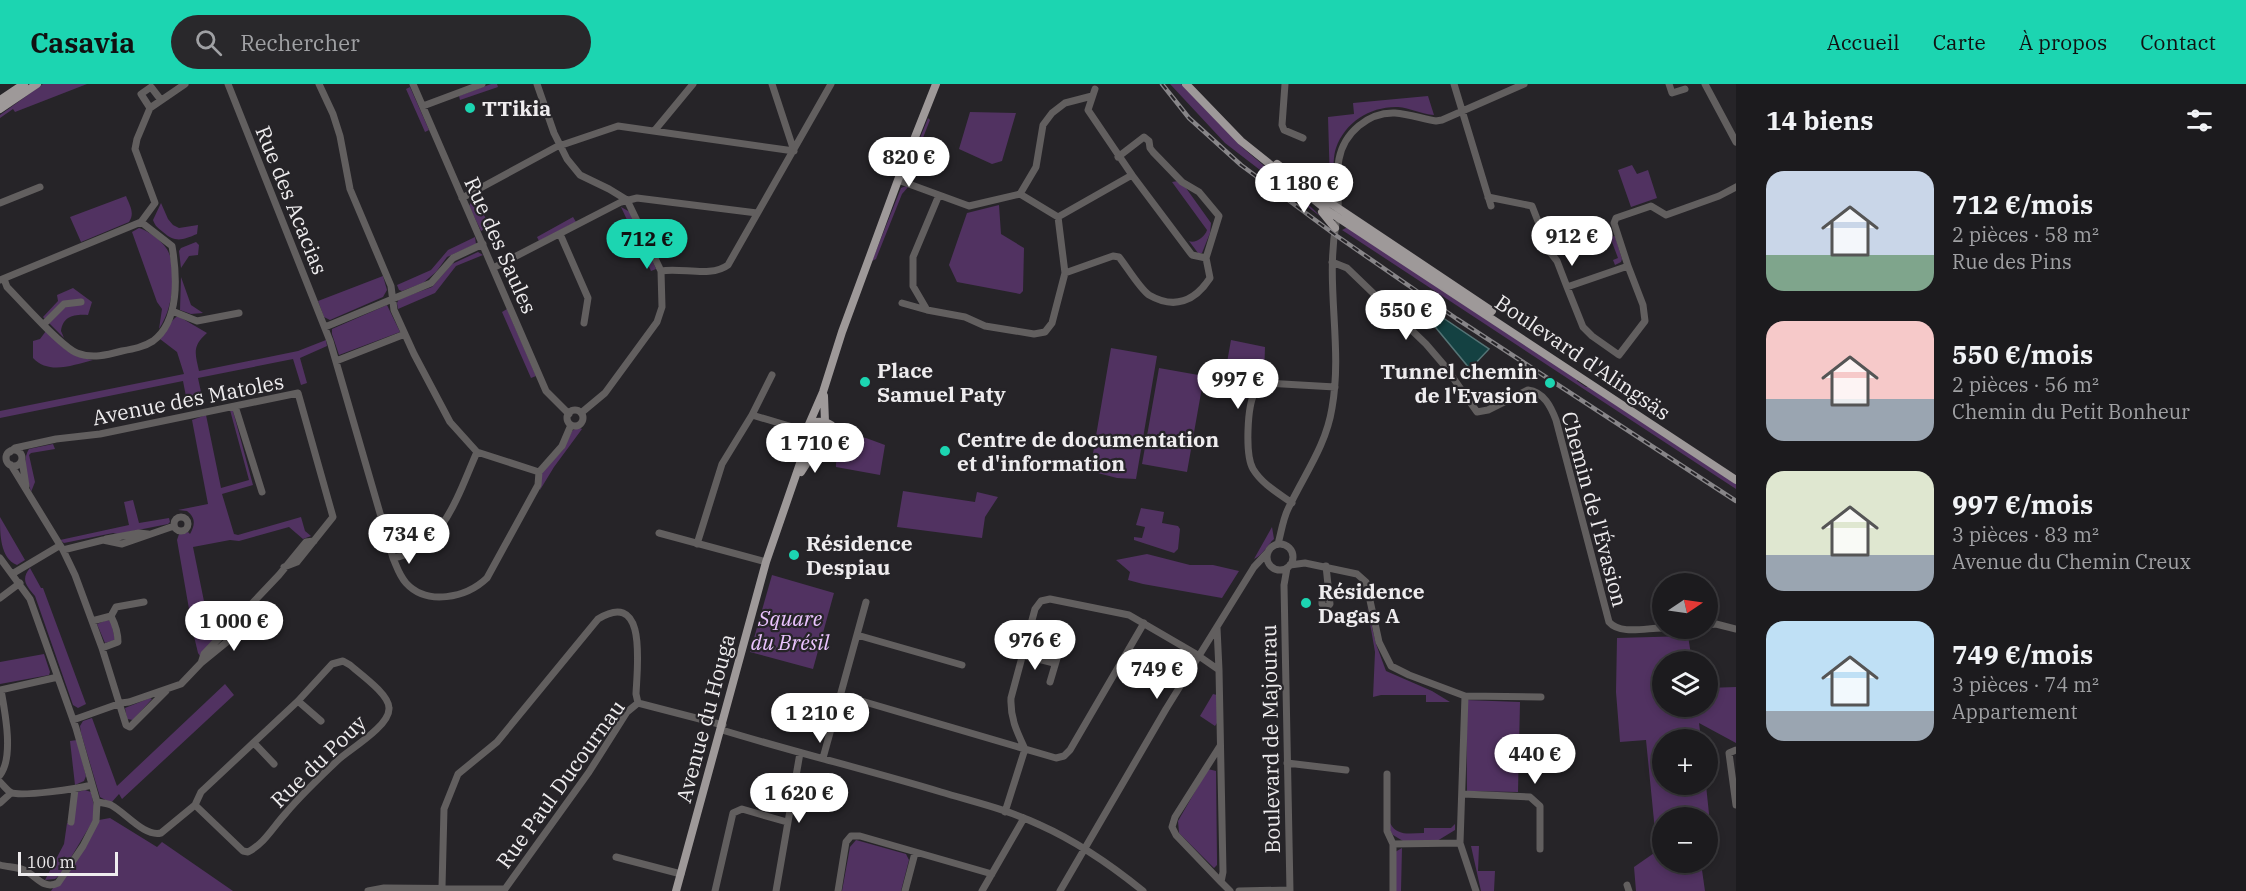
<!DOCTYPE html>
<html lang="fr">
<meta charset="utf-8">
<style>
body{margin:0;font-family:"IBM Plex Serif",serif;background:#29282b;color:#f1f3f6;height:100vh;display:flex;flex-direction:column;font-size:22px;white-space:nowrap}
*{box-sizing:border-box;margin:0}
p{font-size:20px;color:#a0a1a4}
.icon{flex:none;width:33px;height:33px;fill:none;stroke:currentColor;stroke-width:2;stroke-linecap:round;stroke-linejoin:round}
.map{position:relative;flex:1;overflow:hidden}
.details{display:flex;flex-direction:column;background:#1c1b1e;width:510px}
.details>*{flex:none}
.needle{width:39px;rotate:77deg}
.fabs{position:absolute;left:1652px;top:489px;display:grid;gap:12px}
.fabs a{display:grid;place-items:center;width:66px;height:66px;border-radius:50%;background:#1c1b1e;box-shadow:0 3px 9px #0003,0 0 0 2px #3a393c;font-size:30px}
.scale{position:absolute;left:18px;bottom:15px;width:100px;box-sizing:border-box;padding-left:6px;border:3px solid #eeecee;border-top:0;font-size:16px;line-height:21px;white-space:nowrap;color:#eeecee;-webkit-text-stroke:4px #262428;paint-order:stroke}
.price{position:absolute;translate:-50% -51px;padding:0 14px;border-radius:21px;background:#fff;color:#222;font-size:20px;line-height:39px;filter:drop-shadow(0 2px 3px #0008)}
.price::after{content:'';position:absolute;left:50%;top:36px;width:18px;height:14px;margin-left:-9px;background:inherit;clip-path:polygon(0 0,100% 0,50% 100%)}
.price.on{background:#1cd5b1;color:#111}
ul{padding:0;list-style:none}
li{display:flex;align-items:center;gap:18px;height:150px;padding:0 30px}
li span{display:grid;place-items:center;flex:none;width:168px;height:120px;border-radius:18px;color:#555}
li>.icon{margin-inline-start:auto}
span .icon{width:72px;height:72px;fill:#fffc;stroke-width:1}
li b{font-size:26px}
h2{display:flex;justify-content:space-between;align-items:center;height:72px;padding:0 30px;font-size:26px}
header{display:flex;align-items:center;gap:36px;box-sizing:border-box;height:84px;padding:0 30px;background:#1cd5b1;color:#111}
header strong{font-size:28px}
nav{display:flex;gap:33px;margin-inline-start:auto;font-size:21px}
.search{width:420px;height:54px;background:#29282b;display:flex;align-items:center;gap:15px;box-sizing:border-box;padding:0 21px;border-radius:33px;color:#a0a1a4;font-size:22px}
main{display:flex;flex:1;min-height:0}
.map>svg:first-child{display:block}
.green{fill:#513261}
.water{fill:#144142;stroke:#557476;stroke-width:1.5}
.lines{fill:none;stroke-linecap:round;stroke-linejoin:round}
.minor{stroke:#625f5f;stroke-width:7}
.major{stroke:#9e9999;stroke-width:8}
.rail-casing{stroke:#878588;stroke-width:4.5}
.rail{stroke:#262428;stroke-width:2;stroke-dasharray:7;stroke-linecap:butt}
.poi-dot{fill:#1cd5b1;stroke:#262428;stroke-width:2}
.labels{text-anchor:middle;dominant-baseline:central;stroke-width:4.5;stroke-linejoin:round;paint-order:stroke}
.poi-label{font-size:21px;font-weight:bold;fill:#eeecee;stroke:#262428;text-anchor:start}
.street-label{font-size:21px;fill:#eeecee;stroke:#262428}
.park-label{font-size:21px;font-style:italic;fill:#ebc4ff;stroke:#262428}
</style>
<header>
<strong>Casavia</strong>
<div class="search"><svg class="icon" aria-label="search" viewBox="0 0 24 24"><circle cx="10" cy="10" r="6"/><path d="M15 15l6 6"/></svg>Rechercher</div>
<nav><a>Accueil</a><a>Carte</a><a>À propos</a><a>Contact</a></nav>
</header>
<main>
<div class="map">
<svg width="1736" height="807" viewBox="0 0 1736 807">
<rect width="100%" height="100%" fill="#262428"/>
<path class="green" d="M43,0h44l-72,28 -2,-3 -13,9v-3z
M491,0h6l1,3 -38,13 -1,-4z
M1170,0h11l62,64 57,48 21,21 -96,-74z
M410,3l19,43 -4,2 -19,-43z
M1428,12l6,19c-13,-1 -24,-7 -36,-8 -27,-1 -53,15 -62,41 -4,11 -1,29 -6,36l-2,-67 26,-3 -1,-11z
M970,28l46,1 -14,48 -10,3 -33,-15z
M928,34l2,2 -19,48 1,12 -6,-7z
M1632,81l5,9 11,-4 9,28 -26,9 -13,-37z
M1178,97l8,7 25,35 -1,10 -8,20h-4l-9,-12c6,3 16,-4 18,-11l-35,-48z
M906,102h3l-7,8 -26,65 -4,2 29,-73z
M126,112c4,10 9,17 3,26l-48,20 -11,-25z
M474,113l16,29 -9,5 -12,-25z
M161,119l7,16 5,6 6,3 19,-3 -1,9c-14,6 -22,9 -34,-2 -5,-4 -8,-6 -10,-12z
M999,121l2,29 23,14 -1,43 -3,3 -63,-12 -8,-17 18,-52z
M621,123l9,5 26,57 -5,2z
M573,133l3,5 -37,19 -2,-4z
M1348,143l229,150v4l9,6h3l147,97v5l-394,-259z
M139,144c12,4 28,16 31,28 6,22 2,54 -11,73l3,-20 -5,-7 -25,-70z
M1615,152l7,23 -1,3 -6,3 -2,-5 5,-2 -8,-21z
M475,153l1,7 -29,13 -11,15 -13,11 -21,8 -3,-1 -2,-5 34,-15 17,-20z
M196,158l3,3 -1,10 -9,1 -8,12 -2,-17 2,-3z
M478,168l5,3 -27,11 -21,27 -37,16 -1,-6 2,-4 33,-12 20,-23z
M383,192l4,14 -4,7 -53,23 -6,-3 -6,-16z
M181,193l10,28 12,8 -12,1 -11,-4z
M73,204l19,14 -4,13c-14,-1 -25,1 -27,16l3,7 -21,-21 15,-16 -1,-6z
M387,221l13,27 -61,23 -7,-21v-5z
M507,225l29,67 -5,2 -29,-66z
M178,232l29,17c-15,13 -12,20 -8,38l99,-20 28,-11 1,6 -27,12 7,25 -6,2 -8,-26 -95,19 6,28 -16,1 -5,-26 -183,37v-7l184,-37 -7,-22 -17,-13c6,-7 10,-19 18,-23z
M46,247c17,17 23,25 47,29 -20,5 -44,15 -60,-2v-17l7,-2z
M1231,256l34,7 -1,31 -12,9 -6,12 -23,-14z
M1111,264l46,8 -21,123 -19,-1 -27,-7z
M1159,284l45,8 -17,96 -45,-8z
M230,326l3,1 20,74 -31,9 12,40 4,1 63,-18 4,14 6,5 -8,3 -14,-12 -50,14 -9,-1 -37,7 14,69 16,17 -23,23 -2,-3 -5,-21 -16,-92 2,-6 9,-2 2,2c5,-9 6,-16 -3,-23l-9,-1 30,-6 -16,-84 14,-5 15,73 28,-8z
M809 352a11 11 0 1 1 22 0a11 11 0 1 1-22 0Z
M578,343l4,2 -28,38 -14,23 2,-19 21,-21 9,-19z
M848,351l18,3 19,7 -5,30 -44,-8c-1,-11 8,-22 12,-32z
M53,360l2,5 -24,4 -2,2 6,27 -4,10c-3,-14 -10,-30 -2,-43z
M903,407l72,11 2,-10 21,5 -13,20 -3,21 -85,-11z
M133,416l6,23 30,-5 1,4 -2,2 -50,10 -5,-1 -49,10 -4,-3 69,-15 -5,-23z
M1141,424l23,4 -2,11 16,3 2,3 -2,20 -4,4 -40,-13v-3l8,1 3,-11 -9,-2z
M0,433l25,43 -8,5c-17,-7 -17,-31 -17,-48z
M1272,443l2,12c-8,7 -10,15 -20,20z
M1147,470l43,11h23l26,6 -17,27 -79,-14 -15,-4 2,-8 -14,-12z
M30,484l11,20h2l43,116 -8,4 -5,-3 -38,-109c-8,-10 -15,-16 -5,-28z
M772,491l62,18 -21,76 -63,-17z
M1367,522l9,38 10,27 46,20 18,11h-24v-7h-45l-8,2 2,-45z
M107,536l4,1 4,19 -10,3 -8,-19z
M1688,552l4,25 -30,1v44h45v-18l29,-1v56l-37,-20 2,16 -39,1v44l44,1 5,48 -4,1v-16h-45v44l39,1 4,28h-69l-2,-24 23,-16 -11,-111 -26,2 -4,-50 1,-54z
M44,570l6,18 -1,3 -49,9v-22z
M225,600l9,11 -112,104 -3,-5 -8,9 -11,-6 -19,-64 -1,-7 3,-5 9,-3 25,68z
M1213,610l4,1v28l-2,3 -15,-10z
M150,614l2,1 -19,21 -6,-1 -2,-11z
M1466,616l54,2 -2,90 -51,-1z
M77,656l9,36 -2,5 -9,4 -5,-44z
M1208,685l8,2 1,89v5l-3,3 -35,-35 -1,-12z
M85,706l6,2 3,14v13l-33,55 -6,5 -10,1 19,-36 3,-21 5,1 5,-32z
M110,734l47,29 5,-5 71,49h-182l48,-71z
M1390,739c7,14 21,10 34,10v-5h27l4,-4v6l-18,11h-34l-10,-6 -3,-4z
M856,756l50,14 3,6 -8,31h-59l8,-44z
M1471,762h8l-1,25h17l-1,20h-13z
M1402,764l-1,43h-5l-1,-39z"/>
<path class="water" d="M1424,221l65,44 -19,20 -43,-52 -6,-9z"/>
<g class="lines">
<path class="minor" d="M228,0l102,257 63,217c4,9 6,17 13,25 21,23 60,15 81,-5l51,-93 1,-13 23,-26 9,-21
M319,0l14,30 7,22 10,53 41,97 3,24 20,44 36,68 27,30 62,20
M413,0l133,307 23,23
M537,0l17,49 13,26 13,16 29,14 18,11 34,71 1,36 -5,15 -52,71 -24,20
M772,0l22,67
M1285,0l-3,41 2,5 19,8
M1454,0l37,122
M1669,0l3,9 13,-4
M1705,0l31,58
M1095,5l-7,21 44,65
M423,22l59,-22
M150,24l-9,-14 10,-7 10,13
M655,46l38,-46
M898,96l71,26 51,-12 38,23 7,56 -13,50 -7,9 -11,2 -49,-8 -20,-9 -38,-7 -14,-24v-29l26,-62
M1316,109h8l14,-12
M1020,110l16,-27 7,-42 9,-12 13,-10 27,-7
M1488,113l44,9 18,46 7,9 10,26 61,-21 -14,-43 2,-5 35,-12 15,9 53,-19 17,-9
M462,114l94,-51 62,-21 176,25
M0,119l40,-16
M1338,126c1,-17 -2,-35 1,-51 5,-26 29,-47 56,-46 14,1 28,6 41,8l6,-1 82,-36
M1058,133l74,-42 60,80 14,3
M141,138l14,-19 -20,-54 2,-10 13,-31 35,-24
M560,150l28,64 -4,25
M1332,178l15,6 79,76 18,21 33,47 11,-2 40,-20c16,2 23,17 28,30l53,202c11,13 37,6 53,6
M493,184l128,-66 16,-4 120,15
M661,187c20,-4 50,7 67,-6l103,-181
M1065,189l48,-17 6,1c8,10 21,32 30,38 26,15 46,6 61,-17l-4,-20 13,-42 -20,-24 -17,-10 -29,-30 -3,-4 -1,-7 -5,-4 -26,20
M4,195l3,8c14,14 54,60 70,66 15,6 30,2 45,-2 11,-2 22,-4 31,-10 27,-20 24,-66 19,-95l-31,-24
M0,196l141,-58
M1567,203l16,40 9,9 27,19 26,-34 -2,-16 -15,-39
M902,219l25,7
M172,227l25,10 42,-8
M44,240l20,-20 17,-2
M325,243l106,-44 22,-25 30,-14
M336,277l69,-27
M235,322l27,86
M567 334a8 8 0 1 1 16 0a8 8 0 1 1-16 0Z
M752,331l54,16
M6 374a8 8 0 1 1 16 0a8 8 0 1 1-16 0Z
M10,368l5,-4 41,-9 44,-5 198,-41 35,124 -36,45 -13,5
M22,376l4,26
M11,381l52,85 12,25 27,73 24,77 4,2 36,-36
M1292,419c-14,-10 -30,-19 -39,-34 -8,-14 -6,-63 2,-77 2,-5 6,-7 10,-9l70,4
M174 440a7 7 0 1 1 14 0a7 7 0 1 1-14 0Z
M659,449l107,29
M106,455l33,-6 9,1
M697,460l25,-80 30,-49 20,-40
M1278,460c3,-11 5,-25 10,-35 16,-34 38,-63 44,-101 11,-61 -7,-123 4,-184
M1267 473a13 13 0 1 1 26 0a13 13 0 1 1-26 0Z
M63,466l40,-10 19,4 52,-18
M0,474l30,41 46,129 21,74 -1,19 -13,25 -25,37c-15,7 -21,-7 -34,-13 -7,-3 -17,-3 -24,-5
M393,474c50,-8 66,-66 84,-106
M1290,481l15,-2 52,11 9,8 13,60 12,24 18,9 56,21 -5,147 16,48
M1326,482l4,38 -4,4 -4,-4v-5l7,-6
M1287,484l-3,17 6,306
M12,490l47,-28
M0,514l20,-15
M111,532l5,-9 28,-5
M92,537l19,-5c4,8 7,17 7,26l-16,6
M1707,541l9,-1 20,5
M1217,544l2,42
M857,551l105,30
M1022,571l32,8
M201,579l3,-9 75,-79 27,-33 8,-1
M1050,598l8,-27
M0,606l58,-13
M841,611l215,63 8,-2 6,-6 74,-127
M1465,612l76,1
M298,617l23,20
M73,636l48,-17 8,-1 52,-18 20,-21 27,-22 8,-10 1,-10
M722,646c72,22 146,40 219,62 33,10 68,18 99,33 38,17 71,40 103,66
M254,659l20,21
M1220,662l-45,71 -3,10 4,8 45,47
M1736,666l-7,3 7,52
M823,674l43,-156
M1287,679l59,7
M1387,690v57l6,13 67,-1
M0,691c14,-18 5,-63 1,-85
M0,698c3,3 7,8 10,10 9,6 70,-4 82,-7
M1463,710l67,3 10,9v43
M97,718c5,1 10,1 14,3 15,8 33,32 50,28l34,-28 6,-13 97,-91 34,-37 11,-3 7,4c10,9 39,29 39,43 1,18 -39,41 -51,52 -18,17 -36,34 -52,53 -13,14 -21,30 -38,39l-5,-1 -48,-46
M0,719l11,-10
M1005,728l20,-63c-8,-17 -15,-31 -14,-51l24,-89 6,-8 9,-2 79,16 67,39 23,16 4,202 -2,10 9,9
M71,738l4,-33
M616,773l65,17
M1627,801l2,6
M442,803l2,-78 14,-35 39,-32 101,-123c50,-31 39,49 38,75l2,9 85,22
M368,807l16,-3 121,1 84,-117 38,-60 11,-9
M715,807l18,-78 9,-4 45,13
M776,807l24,-138
M838,807l8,-49 5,-6h9l132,38
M905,807l10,-38
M982,807l42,-73
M1060,807l106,-182 88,-142 14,-15
M1239,807l51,-1
M1393,807v-47"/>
<path class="major" d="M1186,0l55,57 87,70 408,269
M0,16l24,-16
M0,25l37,-25
M1277,80l37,28 178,119
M1322,128l13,16
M824,312l1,26
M807,359c22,29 48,-25 8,-21l-6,4
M801,388l14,-22
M676,807l90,-329 41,-119 -1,-12 17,-39 19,-60 56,-152 38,-96"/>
<defs>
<path id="rail" d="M1162,0l27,34 52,47 93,69 123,85 279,182"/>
</defs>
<use href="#rail" class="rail-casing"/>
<use href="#rail" class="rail"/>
</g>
<g class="poi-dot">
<circle cx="470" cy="24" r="6"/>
<circle cx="865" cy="298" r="6"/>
<circle cx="1550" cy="299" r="6"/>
<circle cx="945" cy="367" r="6"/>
<circle cx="794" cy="471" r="6"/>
<circle cx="1306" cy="519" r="6"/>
</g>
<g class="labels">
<g class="poi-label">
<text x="482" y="24">TTikia</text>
<text x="877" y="286">Place<tspan x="877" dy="24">Samuel Paty</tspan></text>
<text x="1538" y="287" text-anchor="end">Tunnel chemin<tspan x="1538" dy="24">de l'Evasion</tspan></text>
<text x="957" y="355">Centre de documentation<tspan x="957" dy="24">et d'information</tspan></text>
<text x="806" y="459">Résidence<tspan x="806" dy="24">Despiau</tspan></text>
<text x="1318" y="507">Résidence<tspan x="1318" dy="24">Dagas A</tspan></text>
</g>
<g class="street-label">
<text transform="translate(292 116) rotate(68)">Rue des Acacias</text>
<text transform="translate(501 161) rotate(66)">Rue des Saules</text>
<text transform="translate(1583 273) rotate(34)">Boulevard d'Alingsäs</text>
<text transform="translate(188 315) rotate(-11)">Avenue des Matoles</text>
<text transform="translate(1595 425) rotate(75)">Chemin de l'Évasion</text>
<text transform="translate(705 634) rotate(-75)">Avenue du Houga</text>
<text transform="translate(1270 655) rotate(-91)">Boulevard de Majourau</text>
<text transform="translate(318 677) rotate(-44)">Rue du Pouy</text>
<text transform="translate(560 700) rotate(-54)">Rue Paul Ducournau</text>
</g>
<g class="park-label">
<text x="790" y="534">Square<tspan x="790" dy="24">du Brésil</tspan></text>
</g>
</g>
</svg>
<div class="fabs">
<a><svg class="needle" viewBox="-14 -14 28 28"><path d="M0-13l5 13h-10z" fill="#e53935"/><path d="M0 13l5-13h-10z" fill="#a0a1a4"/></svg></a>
<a><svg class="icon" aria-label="layers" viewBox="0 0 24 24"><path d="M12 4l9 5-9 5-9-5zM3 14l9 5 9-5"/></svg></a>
<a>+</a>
<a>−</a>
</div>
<div class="scale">100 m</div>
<b class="price" style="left:909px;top:104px">820 €</b>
<b class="price" style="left:1304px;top:130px">1 180 €</b>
<b class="price" style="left:1572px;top:183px">912 €</b>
<b class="price on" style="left:647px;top:186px">712 €</b>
<b class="price" style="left:1406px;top:257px">550 €</b>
<b class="price" style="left:1238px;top:326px">997 €</b>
<b class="price" style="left:815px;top:390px">1 710 €</b>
<b class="price" style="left:409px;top:481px">734 €</b>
<b class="price" style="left:234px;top:568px">1 000 €</b>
<b class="price" style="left:1035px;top:587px">976 €</b>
<b class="price" style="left:1157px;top:616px">749 €</b>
<b class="price" style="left:820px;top:660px">1 210 €</b>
<b class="price" style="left:1535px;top:701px">440 €</b>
<b class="price" style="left:799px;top:740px">1 620 €</b>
</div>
<section class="details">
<h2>14 biens<svg class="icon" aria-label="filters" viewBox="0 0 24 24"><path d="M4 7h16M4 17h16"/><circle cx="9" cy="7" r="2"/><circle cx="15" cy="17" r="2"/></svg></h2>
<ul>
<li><span style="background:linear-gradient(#c9d6e8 70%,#7fa58c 0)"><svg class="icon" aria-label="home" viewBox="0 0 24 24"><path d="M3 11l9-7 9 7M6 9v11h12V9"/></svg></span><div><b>712 €/mois</b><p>2 pièces · 58 m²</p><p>Rue des Pins</p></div></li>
<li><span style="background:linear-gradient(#f6c9c9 65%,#9aa5b1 0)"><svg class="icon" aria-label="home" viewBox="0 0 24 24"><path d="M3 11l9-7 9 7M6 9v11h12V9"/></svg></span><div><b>550 €/mois</b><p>2 pièces · 56 m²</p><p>Chemin du Petit Bonheur</p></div></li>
<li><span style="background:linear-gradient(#dfe7d0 70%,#9aa5b1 0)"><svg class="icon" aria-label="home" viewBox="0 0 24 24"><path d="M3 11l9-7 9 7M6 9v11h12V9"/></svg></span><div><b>997 €/mois</b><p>3 pièces · 83 m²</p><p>Avenue du Chemin Creux</p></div></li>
<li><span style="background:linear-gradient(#bfe0f5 75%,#9aa5b1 0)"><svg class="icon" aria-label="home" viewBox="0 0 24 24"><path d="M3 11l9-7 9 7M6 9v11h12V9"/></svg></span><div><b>749 €/mois</b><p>3 pièces · 74 m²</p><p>Appartement</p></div></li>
</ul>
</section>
</main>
